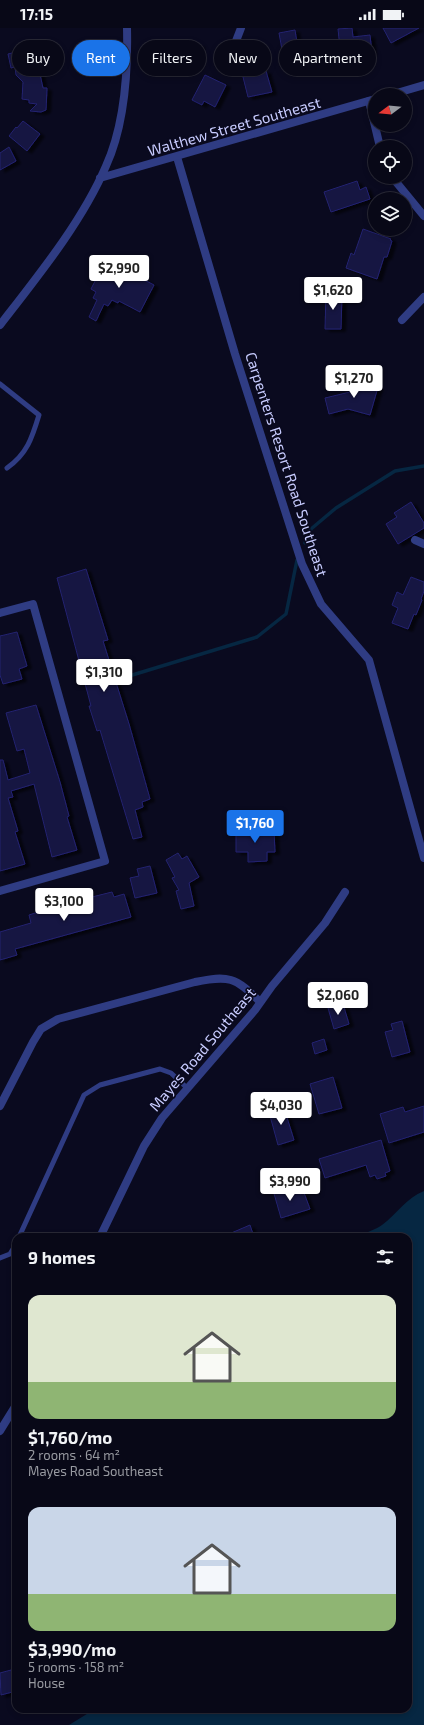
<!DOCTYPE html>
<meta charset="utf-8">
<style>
body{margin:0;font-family:"Exo 2",sans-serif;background:#161624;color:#f1f3f6;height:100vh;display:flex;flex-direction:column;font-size:15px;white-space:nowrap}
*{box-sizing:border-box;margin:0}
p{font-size:13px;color:#989aa1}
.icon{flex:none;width:22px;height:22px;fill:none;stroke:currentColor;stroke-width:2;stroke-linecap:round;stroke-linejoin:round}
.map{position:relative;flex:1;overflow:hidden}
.side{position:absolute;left:12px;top:1205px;width:400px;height:480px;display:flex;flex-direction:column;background:#080817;border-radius:12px;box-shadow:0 2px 6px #0003,0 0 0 1px #292936}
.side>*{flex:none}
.banner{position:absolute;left:12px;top:12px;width:400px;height:36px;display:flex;gap:8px}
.needle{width:26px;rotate:254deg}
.controls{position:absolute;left:368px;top:60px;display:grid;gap:8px}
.controls a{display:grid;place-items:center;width:44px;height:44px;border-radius:50%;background:#080817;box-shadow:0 2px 6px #0003,0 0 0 1px #292936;font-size:20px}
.price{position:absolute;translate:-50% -34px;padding:0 9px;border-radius:4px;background:#fff;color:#222;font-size:13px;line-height:26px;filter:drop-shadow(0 1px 2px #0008)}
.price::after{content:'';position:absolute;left:50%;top:24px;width:12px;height:9px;margin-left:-6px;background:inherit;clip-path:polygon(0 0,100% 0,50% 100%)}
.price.on{background:#1a73e8;color:#fff}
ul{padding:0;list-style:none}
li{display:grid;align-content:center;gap:8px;height:212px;padding:0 16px}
li span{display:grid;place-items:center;height:124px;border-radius:12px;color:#555}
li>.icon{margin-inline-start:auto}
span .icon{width:72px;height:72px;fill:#fffc;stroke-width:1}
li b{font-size:17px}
h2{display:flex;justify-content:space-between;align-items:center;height:48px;padding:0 16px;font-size:17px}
.tag{padding:0 14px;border-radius:18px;background:#080817;box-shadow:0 2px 6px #0003,0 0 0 1px #292936;font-size:14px;line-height:36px}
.tag.on{background:#1a73e8;color:#fff}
.status{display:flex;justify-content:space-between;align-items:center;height:28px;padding:0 20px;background:#080817;direction:ltr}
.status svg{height:11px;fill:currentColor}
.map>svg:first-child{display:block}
.water{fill:#062742}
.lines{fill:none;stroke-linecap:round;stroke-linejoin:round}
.stream{stroke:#062742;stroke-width:3.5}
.building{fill:#141442;stroke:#242370;filter:url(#shadow)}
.service{stroke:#2f3c83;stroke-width:5}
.minor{stroke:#2f3c83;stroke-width:8}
.tertiary{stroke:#2f3c83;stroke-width:8}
.labels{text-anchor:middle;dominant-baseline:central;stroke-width:3.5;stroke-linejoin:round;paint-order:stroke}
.street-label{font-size:15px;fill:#c8ccff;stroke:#0a0a1f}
</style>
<div class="status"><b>17:15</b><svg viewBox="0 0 49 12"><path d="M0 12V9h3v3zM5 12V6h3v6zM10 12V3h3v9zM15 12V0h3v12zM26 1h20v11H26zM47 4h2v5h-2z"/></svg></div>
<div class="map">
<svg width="424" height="1697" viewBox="0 0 424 1697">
<defs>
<filter id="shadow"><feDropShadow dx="4.5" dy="2.5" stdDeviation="1" flood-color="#0009"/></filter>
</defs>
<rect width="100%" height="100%" fill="#0a0a1f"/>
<path class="water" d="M424,1163v534h-355l26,-16h313v-472h-48c7,-6 15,-7 22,-12 15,-11 24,-27 42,-34z"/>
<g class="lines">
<path class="stream" d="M305,515l6,-14 25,-21 59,-37 29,-5
M129,648l128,-39 29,-23 11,-54"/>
</g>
<path class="building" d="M352,0l1,9 17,-2 2,18 -31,5 -3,-29z
M383,0h36l-28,15z
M295,2l2,13 13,-3 4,20 -29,6 -6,-33z
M168,13l32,4 -3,23 -25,-3 1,-7 -7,-1z
M20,23l1,4 14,-3 8,36h4l-1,22 -5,2 -11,-1 7,-7 -8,-1v-3l-7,-1 1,-17 -7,-7 -1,-8 -4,1 -3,-14z
M266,43l6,21 -24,5 -5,-20z
M205,47l21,10 -11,22 -11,-6 -2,4 -10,-5z
M23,93l17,13 -13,17 -18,-15 7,-9 1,1z
M9,119l7,14 -16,9v-17z
M357,153l3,9 6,-3 4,12 -39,13 -7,-20z
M363,201l28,10 -1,1 2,1 -5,16h-3l-7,22 -31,-11 5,-15 3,2z
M106,232l48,25 -14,27 -21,-11 -1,2 -6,-3 -4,6 -4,-2 -8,17 -7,-4 8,-17 -4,-2 3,-6 -5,-3z
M326,265l16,1 -1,35h-16z
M353,351l25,8 -8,28 -22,-6 -19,5 -4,-16 25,-6z
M411,474l13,21v5l-26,16 -12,-20 11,-7 -3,-4z
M86,541l22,71 -5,1 26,83 21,75 -8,3 1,5 -8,3 7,27 -9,2 -33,-109 -3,1 -8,-25h2l-34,-128z
M411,549l13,5v9l-3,8 1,1 -6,15 -2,-1 -6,15 -16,-6 6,-15 -6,-3 5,-13 6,3z
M17,604l10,34 -8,3 3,10 -19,5 -3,-9v-39z
M36,677l24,77 9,34 -2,1 10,33 -25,7 -18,-73 -23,7 2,6 -5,1 10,33 -3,1 10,32 -25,7v-111h3l5,20 22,-7 -6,-24 -7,2 -11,-38z
M236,801h9v2h29l1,21h-8v9l-19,1v-10h-12z
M178,825l4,6 5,-3 12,21 -10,6 5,23 -13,3 -5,-18 3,-1 -7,-12 3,-1 -9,-17z
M150,838l7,27 -22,5 -5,-20 9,-2 -2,-7z
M112,864l2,5 10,-3 7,23 -116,32 2,6 -17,5v-28l31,-9 -2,-8 29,-9 2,6 25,-8 -1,-5z
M343,976l6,20 -15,5 -6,-21z
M402,993l8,31 -18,5 -7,-25 8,-2 -2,-6z
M324,1011l3,11 -12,4 -3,-11z
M333,1049l9,31 -23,6 -9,-30z
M424,1078v26l-35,11 -9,-29 23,-7 2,5z
M284,1080l10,32 -16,5 -9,-33z
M381,1112l9,31 -5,2 1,3 -9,3 -2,-4 -5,2 -4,-12 -41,13 -6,-19z
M288,1157l2,9 9,-3 1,3 4,-1 6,16 -29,9 -8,-28z
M250,1197l4,12h-32z
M11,1642l5,21 -15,4 -1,-22z"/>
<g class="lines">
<path class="service" d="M0,356l39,31c-7,23 -12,39 -32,53
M19,1209l65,-142 16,-10 60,-16 11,4 16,15
M0,1230l10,-4 6,-10"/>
<path class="minor" d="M236,13l5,-13
M369,73l11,46
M177,129l58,197 67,210 19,40 48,56 55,198
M392,149l32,39
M402,292l22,-23
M415,512l9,4
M0,585l33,-9 72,257 -105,30
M0,1078l33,-64 8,-13 17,-10 137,-37c33,-7 41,-5 65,20
M100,1209l44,-91 18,-28 93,-108 17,-24 53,-63 20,-31
M0,1403l16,-26"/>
<path class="tertiary" d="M390,67l34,-10
M100,150l275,-79
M0,297c38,-49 82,-103 106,-159 19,-42 22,-93 21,-138"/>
</g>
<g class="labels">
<g class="street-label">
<text transform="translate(234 98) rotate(-16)">Walthew Street Southeast</text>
<text transform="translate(287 436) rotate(72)">Carpenters Resort Road Southeast</text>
<text transform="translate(202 1021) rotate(-50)">Mayes Road Southeast</text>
</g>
</g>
</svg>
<div class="controls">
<a><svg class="needle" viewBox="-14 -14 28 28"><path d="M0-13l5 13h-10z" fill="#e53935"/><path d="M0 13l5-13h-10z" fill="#989aa1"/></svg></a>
<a><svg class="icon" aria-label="locate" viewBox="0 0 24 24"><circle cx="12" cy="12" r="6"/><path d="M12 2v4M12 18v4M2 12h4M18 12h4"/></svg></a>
<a><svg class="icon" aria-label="layers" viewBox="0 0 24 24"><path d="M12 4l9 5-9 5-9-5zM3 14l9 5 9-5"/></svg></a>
</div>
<b class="price" style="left:119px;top:261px">$2,990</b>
<b class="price" style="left:333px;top:283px">$1,620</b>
<b class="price" style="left:354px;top:371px">$1,270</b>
<b class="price" style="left:104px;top:665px">$1,310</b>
<b class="price on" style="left:255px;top:816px">$1,760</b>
<b class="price" style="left:64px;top:894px">$3,100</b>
<b class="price" style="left:338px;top:988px">$2,060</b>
<b class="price" style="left:281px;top:1098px">$4,030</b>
<b class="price" style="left:290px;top:1174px">$3,990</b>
<div class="banner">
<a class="tag">Buy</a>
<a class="tag on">Rent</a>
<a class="tag">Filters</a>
<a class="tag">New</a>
<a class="tag">Apartment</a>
</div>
<section class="side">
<h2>9 homes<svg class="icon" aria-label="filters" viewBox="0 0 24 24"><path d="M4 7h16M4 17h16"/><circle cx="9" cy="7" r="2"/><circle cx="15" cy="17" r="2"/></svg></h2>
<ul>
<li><span style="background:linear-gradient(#dfe7d0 70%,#8fb573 0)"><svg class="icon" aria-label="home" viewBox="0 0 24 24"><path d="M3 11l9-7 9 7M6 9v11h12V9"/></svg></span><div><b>$1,760/mo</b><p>2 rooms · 64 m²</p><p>Mayes Road Southeast</p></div></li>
<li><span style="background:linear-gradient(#c9d6e8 70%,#8fb573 0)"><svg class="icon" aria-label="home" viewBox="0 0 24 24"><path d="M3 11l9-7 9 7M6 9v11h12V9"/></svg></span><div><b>$3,990/mo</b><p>5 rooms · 158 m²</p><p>House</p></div></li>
</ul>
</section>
</div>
